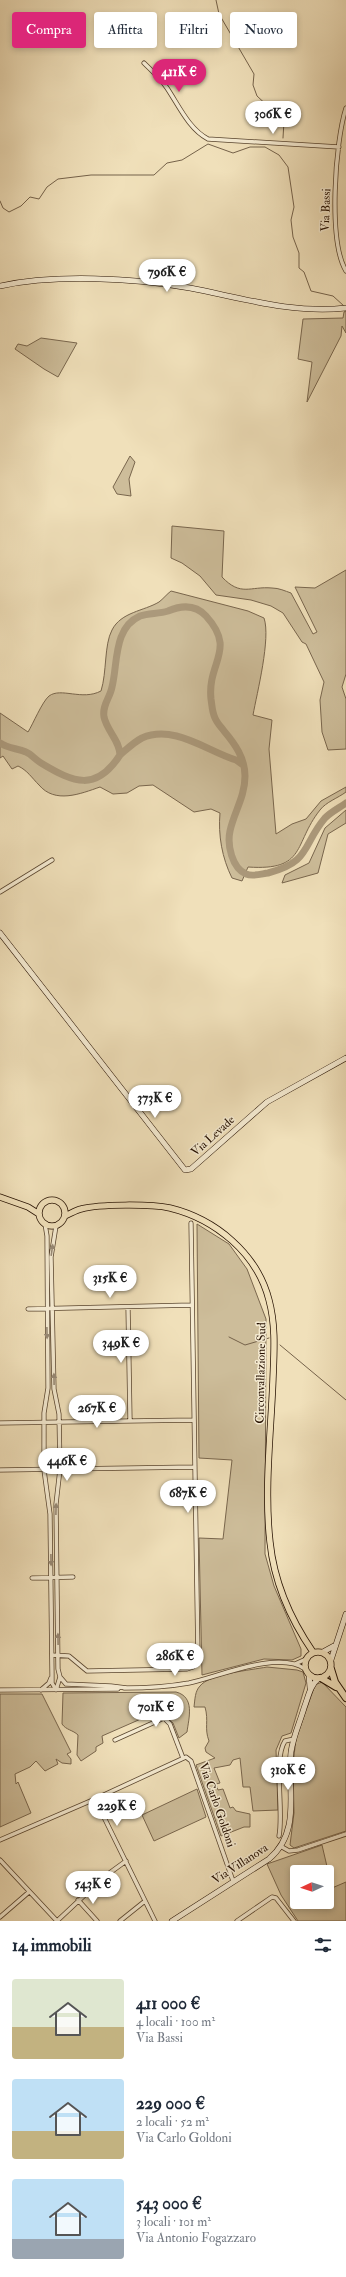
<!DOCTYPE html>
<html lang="it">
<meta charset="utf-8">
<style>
body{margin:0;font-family:"IM FELL Double Pica",serif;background:#f6f6f7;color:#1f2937;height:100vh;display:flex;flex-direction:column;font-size:15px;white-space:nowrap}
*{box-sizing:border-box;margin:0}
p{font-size:13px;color:#747a83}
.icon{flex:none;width:22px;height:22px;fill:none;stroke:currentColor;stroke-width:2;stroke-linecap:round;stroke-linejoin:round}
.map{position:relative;height:1921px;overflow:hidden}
.drawer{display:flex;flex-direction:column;background:#fff;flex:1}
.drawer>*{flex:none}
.top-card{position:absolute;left:12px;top:12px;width:322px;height:36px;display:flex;gap:8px}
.needle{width:26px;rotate:266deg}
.controls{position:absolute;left:290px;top:1865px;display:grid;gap:8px}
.controls a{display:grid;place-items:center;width:44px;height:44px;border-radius:4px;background:#fff;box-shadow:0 2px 6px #0003;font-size:20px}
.price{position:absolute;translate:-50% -34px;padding:0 9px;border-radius:14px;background:#fff;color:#222;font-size:13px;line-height:26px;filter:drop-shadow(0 1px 2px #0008)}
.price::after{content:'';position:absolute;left:50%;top:24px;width:12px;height:9px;margin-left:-6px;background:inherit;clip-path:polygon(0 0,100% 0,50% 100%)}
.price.current{background:#db2777;color:#fff}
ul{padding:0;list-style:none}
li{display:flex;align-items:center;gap:12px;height:100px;padding:0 12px}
li span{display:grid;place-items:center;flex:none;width:112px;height:80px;border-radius:4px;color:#555}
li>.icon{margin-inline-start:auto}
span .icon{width:48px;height:48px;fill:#fffc;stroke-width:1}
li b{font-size:17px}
h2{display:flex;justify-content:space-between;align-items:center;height:48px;padding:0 12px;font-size:17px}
.tag{padding:0 14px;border-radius:4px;background:#fff;box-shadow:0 2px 6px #0003;font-size:14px;line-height:36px}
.tag.current{background:#db2777;color:#fff}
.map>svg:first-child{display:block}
.green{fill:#cdbd9a;stroke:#79664d;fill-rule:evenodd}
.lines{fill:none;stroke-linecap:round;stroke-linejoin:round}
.stream{stroke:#75624a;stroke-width:1}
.river{stroke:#ab997b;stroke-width:7}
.street-casing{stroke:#58442e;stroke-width:5}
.secondary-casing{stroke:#251000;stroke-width:6}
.primary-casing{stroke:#251000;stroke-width:7}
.highway-casing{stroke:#251000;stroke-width:8}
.street{stroke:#f5ebd2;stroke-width:3.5}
.secondary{stroke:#f5ebd2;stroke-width:5}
.primary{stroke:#f0e0ba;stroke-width:5.5}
.highway{stroke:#f0e0ba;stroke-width:6}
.oneway{fill:#978874}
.labels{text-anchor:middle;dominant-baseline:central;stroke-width:3;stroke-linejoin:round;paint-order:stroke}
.street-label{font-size:12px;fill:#251000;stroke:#f5ebd2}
</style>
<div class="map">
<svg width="346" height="1921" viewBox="0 0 346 1921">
<rect width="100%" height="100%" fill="#f0e0ba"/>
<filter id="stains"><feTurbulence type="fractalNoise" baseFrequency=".005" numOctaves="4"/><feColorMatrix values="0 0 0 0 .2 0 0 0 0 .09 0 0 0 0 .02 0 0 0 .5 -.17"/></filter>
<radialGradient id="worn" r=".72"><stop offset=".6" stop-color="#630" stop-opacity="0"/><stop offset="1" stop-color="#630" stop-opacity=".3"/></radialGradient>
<path class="green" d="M346,311v22l-4,-7 -1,10 -34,66 5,-40 -14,-3 5,-40 40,-1 1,-6z
M41,338l36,5 -19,34 -14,-8 -29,-20 3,-5 9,2z
M130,456l5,6 -6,17 2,17 -14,-2 -4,-7z
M172,526l52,5 -2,46c19,20 28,9 50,11 7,0 13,3 19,5l22,41 4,-2 -22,-45 20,1 31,-18v104l-4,13 4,12v50l-18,1 -6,-18 -2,-32 4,-18 -18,-38 -4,-2 -19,-29 -12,-7 -20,-6 -35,-5 -16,-19 -18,-13 -11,-5z
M171,591l77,20 16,7c7,20 -7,75 -11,97l19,5 -3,29 7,85 16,-10 14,-5 15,-18 25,-14v5c-8,6 -20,10 -26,18 -27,34 -13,61 -72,57l-6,14 -10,-3c-10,-20 -14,-43 -12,-65l-9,-4 -17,3 -41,-27 -14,1 -12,7 -14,1 -13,-7c-20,7 -45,17 -61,-2 -7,-7 -12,-15 -21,-19l-6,3 -9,-13 -3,2v-45l28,19c5,-8 14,-30 21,-36 12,-9 33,5 52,-5 6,-19 3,-46 11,-61 9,-18 32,-19 47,-28 4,-3 8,-8 12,-11z
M346,810v13l-18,11 -10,39 -36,10 3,-8 24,-12 16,-35z
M197,1224l32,20 18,25 19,50 -1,235 9,32 27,63v7l-9,4 -28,-1 -62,16 -3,-137 24,1 9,-79 -33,-2z
M267,1667l30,3 6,2 3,11 -15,50 -9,3 -6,14 2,60 -25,1 -3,-24h-7l-3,-29 -7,2 -3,5 -16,3 6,15 -4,1 2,6 5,-1 7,19 3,-1 3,4 14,3v13h-6l-23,9 -25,-71 19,-7 -9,-6 -1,-4 4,-7c-5,-13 0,-20 -4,-34h-11c1,-8 1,-16 6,-21 9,-12 51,-16 67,-19z
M322,1682l24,25v124l-52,17 -4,-3 4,-32 -1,-49 3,-25 19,-54z
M176,1692c19,5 13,25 11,40l-8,6 -6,-15 -14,-12 -57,25 1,7 -7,4v4l-15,10 -4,-6 1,-20c-5,-5 -12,-5 -16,-11l1,-31z
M0,1694h42l29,58 -4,2 4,5v5l-9,-1 -6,-4 2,5 -13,7 -9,-10 -6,6 -15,7 1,10 2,-2 13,31 -31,14z
M197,1789l9,28 -52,24 -12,-26z
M322,1845l10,43 14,-6v39h-48l-17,-26 -14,-31zM297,1872h30v30h-30z"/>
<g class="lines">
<path class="stream" d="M216,0l3,14 35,60 -1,11 4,11 27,25 -1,17
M0,201l3,7 6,4 12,-6 9,-9 9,2 8,-12 11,-8 33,-4h63l13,-12 15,-3 26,-16 25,9 17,-6h15l14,8 9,12 6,40 -3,13 2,17 6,16v15l5,4 7,19 22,5 11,10
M229,1337l16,8 24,-7
M280,1345l66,55"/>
<path class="river" d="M0,743c9,6 17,5 26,9 5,2 10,8 15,11 33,20 55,29 79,-8 0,-14 -13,-24 -16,-38 -2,-12 6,-19 8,-30 6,-23 1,-59 28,-71 9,-3 19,-2 28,-5 14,-6 28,-6 38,5 31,34 1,46 5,83 1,6 1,13 4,19 2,5 6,9 9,13 11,13 21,27 21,45 0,21 -11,36 -15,55 -3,14 2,37 16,43 7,3 15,0 22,-1 43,-11 34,-28 57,-55 6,-6 14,-10 21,-15
M120,755c7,-6 14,-13 22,-17 32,-14 65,13 94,22l7,5"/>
<defs>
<path id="street" d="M144,63c8,8 17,16 23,25 12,18 22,41 41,51l131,8
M346,108c-11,34 -18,133 0,163
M0,892l52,-32
M45,1224l2,12 1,152 -4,25v57l6,44 2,161v8l4,7
M56,1226l-5,31 3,132 5,25 1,55 -4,35 2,165 2,8 6,7 45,2 16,2
M128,1307l2,113
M28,1309l164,-4
M0,1423l194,-3
M0,1470l195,-3
M32,1578l41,-1
M52,1655l17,1 18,15 100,-2 6,-2 5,-8 -7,-436
M295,1664l11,-5
M124,1688c22,0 43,-1 65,-5 29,-6 89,-33 116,-14
M0,1690l118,-1
M41,1690l8,-7 2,-5
M56,1690l4,-13
M115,1740l49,-22 6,6 13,34
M95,1799l60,122
M279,1836c5,-25 -6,-77 6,-95l9,-2
M0,1840l95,-41 91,-42 5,4 42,120
M282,1847l7,4 9,-1 48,-16
M0,1860l57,61
M78,1900l19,21
M0,1917l29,-25
M57,1921l47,-44 22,-16
M120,1921l25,-20
M237,1921l35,-24 4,1 18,23"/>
<path id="secondary" d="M0,286c56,-12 133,-8 190,2 52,10 103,26 156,20
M0,933l185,237 6,-1 76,-67 79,-44
M323,1652l11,-6
M331,1660l15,-46
M309,1674l1,14
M172,1921l97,-62c33,-28 18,-69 22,-107 2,-15 9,-30 13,-44 4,-10 6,-23 15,-30"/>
<path id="primary" d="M0,1197l28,10 11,7
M39 1213a13 13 0 1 1 26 0a13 13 0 1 1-26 0Z
M65,1216c5,-2 11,-6 16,-7 19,-5 70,-5 89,-1 45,11 87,45 99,92 7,26 5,52 4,79 -2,53 -9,110 -3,163 4,39 21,78 43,110
M305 1665a13 13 0 1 1 26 0a13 13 0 1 1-26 0Z"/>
<path id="highway" d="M331,1669l4,13 11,16
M321,1678l15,9"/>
</defs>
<use href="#street" class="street-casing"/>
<use href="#secondary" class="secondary-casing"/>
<use href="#primary" class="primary-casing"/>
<use href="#highway" class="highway-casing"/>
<use href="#street" class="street"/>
<use href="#secondary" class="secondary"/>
<use href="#primary" class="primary"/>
<use href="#highway" class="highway"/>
</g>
<defs><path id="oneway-solid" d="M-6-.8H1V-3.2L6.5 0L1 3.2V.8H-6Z"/></defs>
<g class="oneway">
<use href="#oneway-solid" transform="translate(52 1250) rotate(-82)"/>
<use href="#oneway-solid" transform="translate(47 1333) rotate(89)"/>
<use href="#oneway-solid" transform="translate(54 1379) rotate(-91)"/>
<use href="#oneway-solid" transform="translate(56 1509) rotate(-89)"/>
<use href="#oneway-solid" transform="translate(51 1560) rotate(89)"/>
<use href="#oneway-solid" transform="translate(58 1639) rotate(-91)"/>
</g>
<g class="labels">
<g class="street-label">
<text transform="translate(326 210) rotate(-88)">Via Bassi</text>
<text transform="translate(213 1136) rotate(-42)">Via Levade</text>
<text transform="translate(261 1373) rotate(-89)">Circonvallazione Sud</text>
<text transform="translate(217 1805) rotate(71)">Via Carlo Goldoni</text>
<text transform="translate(240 1864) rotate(-33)">Via Villanova</text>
</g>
</g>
<rect width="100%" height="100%" filter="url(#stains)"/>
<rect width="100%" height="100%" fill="url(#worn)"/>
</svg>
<div class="controls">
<a><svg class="needle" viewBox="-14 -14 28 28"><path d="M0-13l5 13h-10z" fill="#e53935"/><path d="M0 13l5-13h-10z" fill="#747a83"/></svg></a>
</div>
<b class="price current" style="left:179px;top:93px">411K €</b>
<b class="price" style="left:273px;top:135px">306K €</b>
<b class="price" style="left:167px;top:293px">796K €</b>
<b class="price" style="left:155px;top:1119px">373K €</b>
<b class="price" style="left:110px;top:1299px">315K €</b>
<b class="price" style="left:121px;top:1364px">349K €</b>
<b class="price" style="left:97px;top:1429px">267K €</b>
<b class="price" style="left:67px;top:1482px">446K €</b>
<b class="price" style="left:188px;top:1514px">687K €</b>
<b class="price" style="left:175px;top:1677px">286K €</b>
<b class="price" style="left:156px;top:1728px">701K €</b>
<b class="price" style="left:288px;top:1791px">310K €</b>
<b class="price" style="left:117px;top:1827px">229K €</b>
<b class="price" style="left:93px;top:1905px">543K €</b>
<div class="top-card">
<a class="tag current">Compra</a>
<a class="tag">Affitta</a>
<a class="tag">Filtri</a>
<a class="tag">Nuovo</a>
</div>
</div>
<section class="drawer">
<h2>14 immobili<svg class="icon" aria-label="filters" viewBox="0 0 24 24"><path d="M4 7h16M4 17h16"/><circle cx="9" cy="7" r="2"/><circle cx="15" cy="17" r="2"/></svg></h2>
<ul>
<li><span style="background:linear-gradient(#dfe7d0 60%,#c2b280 0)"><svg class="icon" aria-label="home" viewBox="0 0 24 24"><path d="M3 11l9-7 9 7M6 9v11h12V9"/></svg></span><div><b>411 000 €</b><p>4 locali · 100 m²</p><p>Via Bassi</p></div></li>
<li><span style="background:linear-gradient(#bfe0f5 65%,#c2b280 0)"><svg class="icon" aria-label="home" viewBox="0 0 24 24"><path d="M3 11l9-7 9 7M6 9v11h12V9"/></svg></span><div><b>229 000 €</b><p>2 locali · 52 m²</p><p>Via Carlo Goldoni</p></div></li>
<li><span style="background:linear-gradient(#bfe0f5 75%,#9aa5b1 0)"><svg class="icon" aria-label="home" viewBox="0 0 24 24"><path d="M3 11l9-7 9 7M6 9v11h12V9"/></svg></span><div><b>543 000 €</b><p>3 locali · 101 m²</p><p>Via Antonio Fogazzaro</p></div></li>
</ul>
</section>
